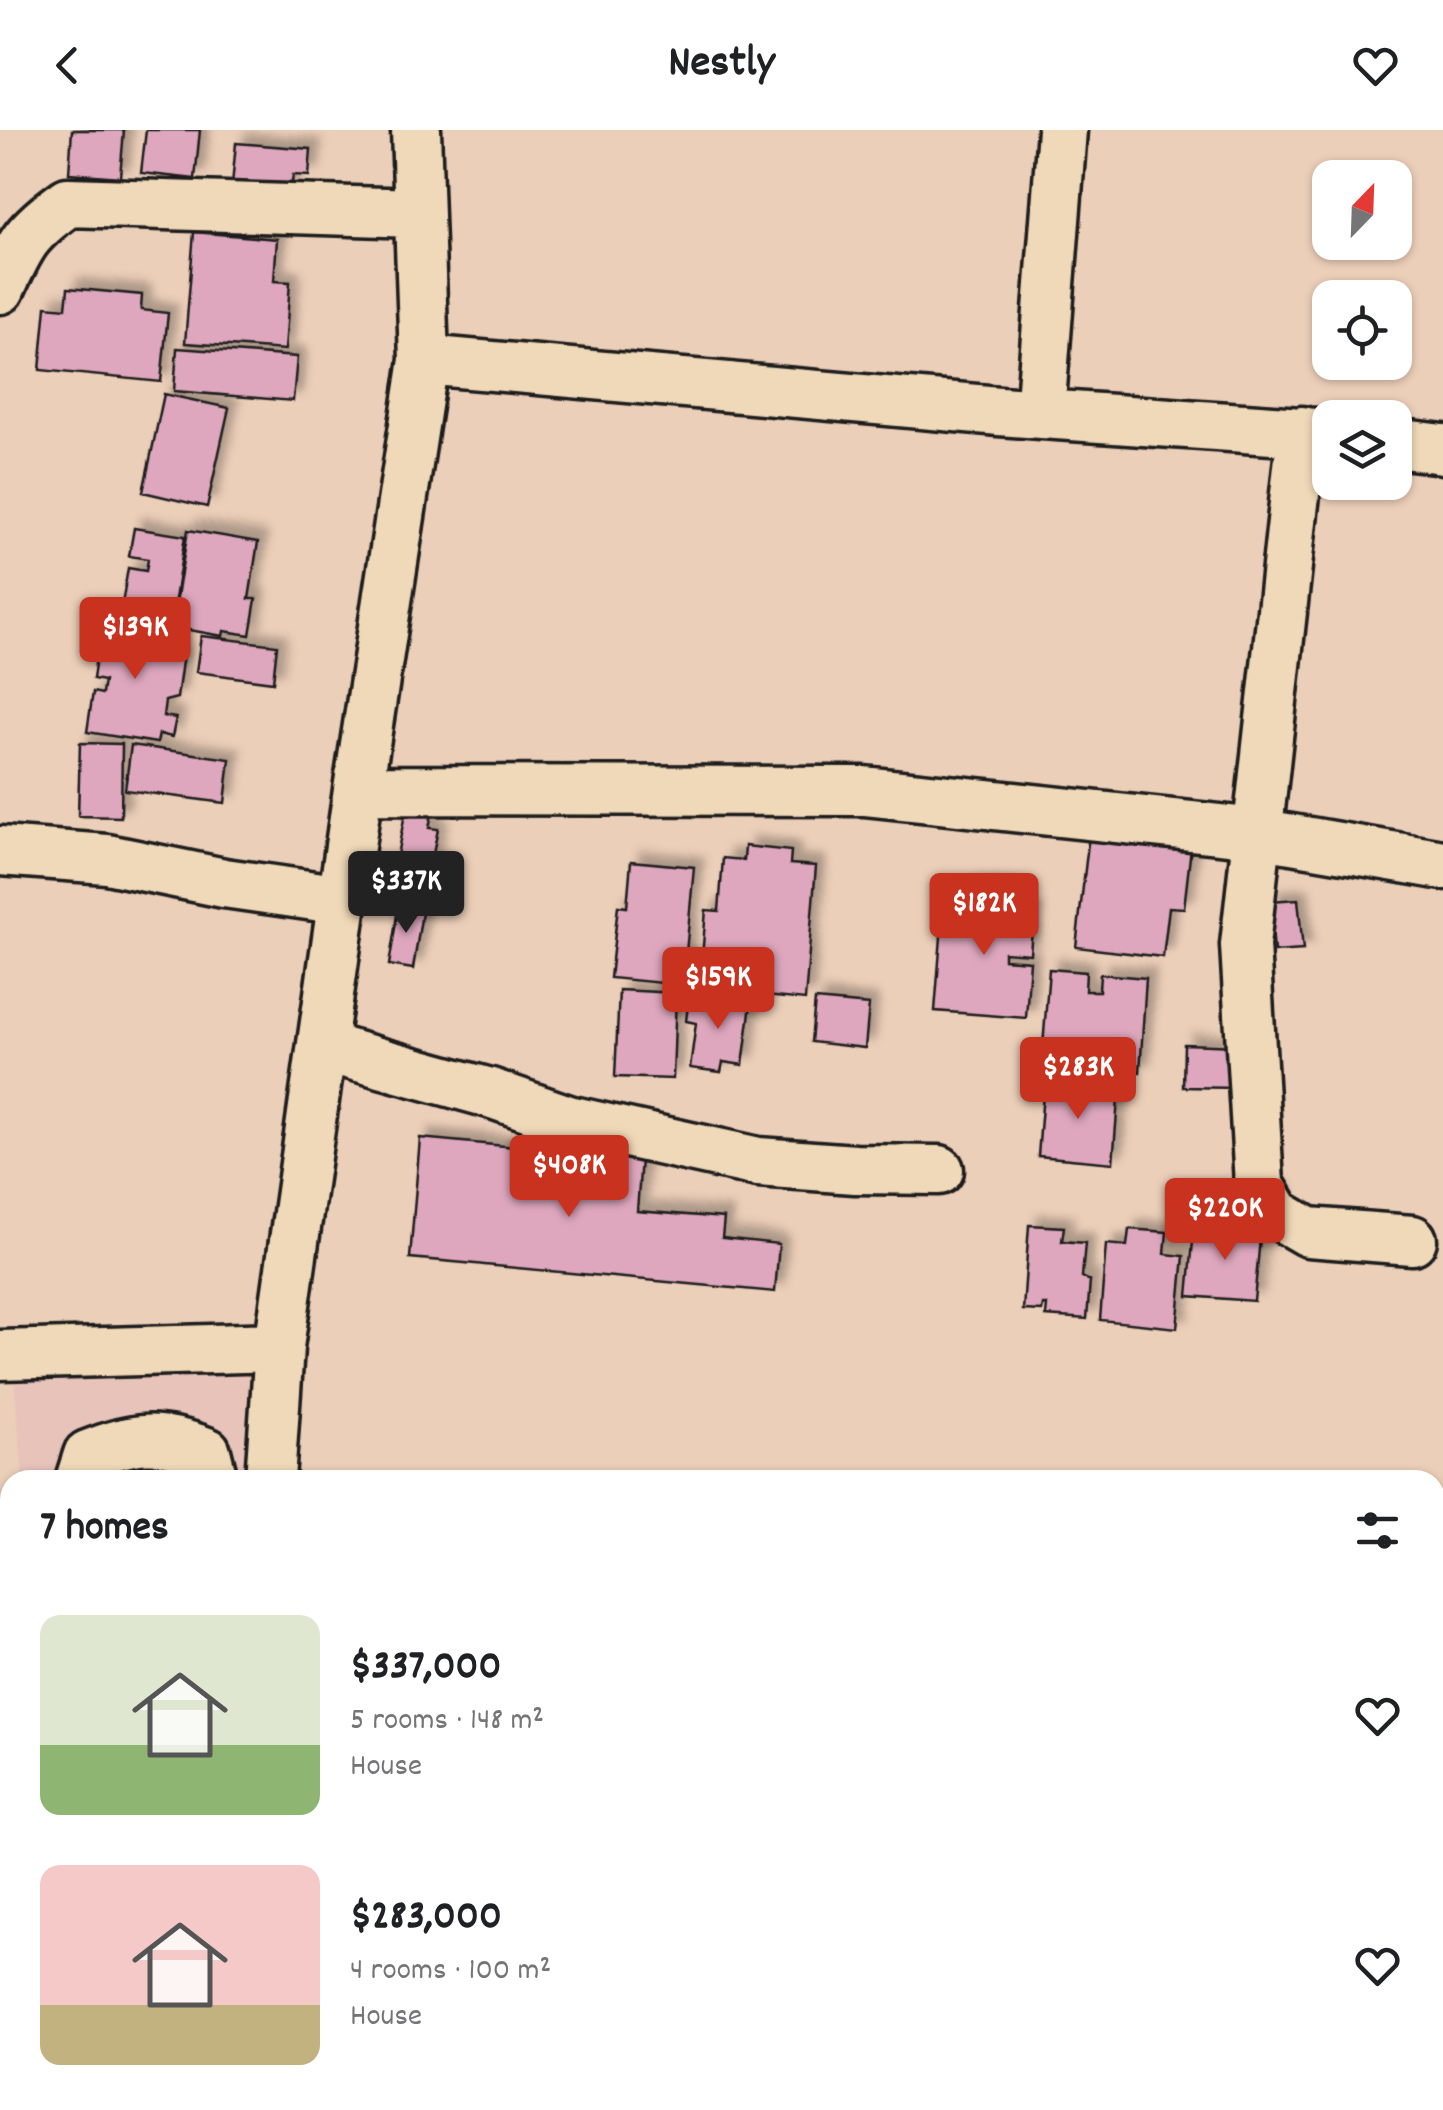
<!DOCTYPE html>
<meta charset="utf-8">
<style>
body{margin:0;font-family:Dekko,sans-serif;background:#f2f2f2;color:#202124;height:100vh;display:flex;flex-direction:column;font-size:38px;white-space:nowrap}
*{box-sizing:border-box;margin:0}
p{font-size:32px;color:#757577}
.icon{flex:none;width:55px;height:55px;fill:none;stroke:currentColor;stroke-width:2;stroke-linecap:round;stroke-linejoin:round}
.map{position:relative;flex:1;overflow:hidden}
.sheet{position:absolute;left:0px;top:1340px;width:1445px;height:640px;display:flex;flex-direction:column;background:#fff;border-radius:30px 30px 0 0;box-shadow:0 2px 8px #0004}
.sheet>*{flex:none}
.needle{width:65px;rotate:23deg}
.tools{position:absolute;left:1312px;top:30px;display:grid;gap:20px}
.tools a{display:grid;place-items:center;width:100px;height:100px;border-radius:20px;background:#fff;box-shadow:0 2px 8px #0004;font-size:50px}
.price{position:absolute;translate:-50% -85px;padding:0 22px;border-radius:10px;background:#c8321e;color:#fff;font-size:32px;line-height:65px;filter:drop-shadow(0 2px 5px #0008)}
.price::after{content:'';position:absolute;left:50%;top:60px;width:30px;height:22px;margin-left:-15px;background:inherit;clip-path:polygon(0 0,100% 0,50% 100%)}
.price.active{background:#222;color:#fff}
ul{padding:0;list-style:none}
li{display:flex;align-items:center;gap:30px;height:250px;padding:0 40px}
li span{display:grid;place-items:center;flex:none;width:280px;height:200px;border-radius:20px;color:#555}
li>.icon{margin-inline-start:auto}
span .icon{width:120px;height:120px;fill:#fffc;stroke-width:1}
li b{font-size:42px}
h2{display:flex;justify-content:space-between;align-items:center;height:120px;padding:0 40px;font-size:42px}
header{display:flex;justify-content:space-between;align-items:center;height:130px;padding:0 40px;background:#fff;font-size:45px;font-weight:700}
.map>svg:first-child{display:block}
.built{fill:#e8c3ba}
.building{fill:#dea7be;stroke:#1c1c1c;stroke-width:2.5;filter:url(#shadow)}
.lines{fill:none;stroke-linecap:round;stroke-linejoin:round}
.minor-casing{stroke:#1c1c1c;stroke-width:55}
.minor{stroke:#f0d9b8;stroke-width:48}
</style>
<header><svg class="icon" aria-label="back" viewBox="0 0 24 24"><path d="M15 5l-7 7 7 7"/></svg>Nestly<svg class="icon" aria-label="heart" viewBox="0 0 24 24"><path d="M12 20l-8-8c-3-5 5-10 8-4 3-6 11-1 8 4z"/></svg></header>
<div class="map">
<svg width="1443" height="1980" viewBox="0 0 1443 1980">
<defs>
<filter id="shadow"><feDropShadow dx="9" dy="-9" stdDeviation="5" flood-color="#0004"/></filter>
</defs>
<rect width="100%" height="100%" fill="#eccfb9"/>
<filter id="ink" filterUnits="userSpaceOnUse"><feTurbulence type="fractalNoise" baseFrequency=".01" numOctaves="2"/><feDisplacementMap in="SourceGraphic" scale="20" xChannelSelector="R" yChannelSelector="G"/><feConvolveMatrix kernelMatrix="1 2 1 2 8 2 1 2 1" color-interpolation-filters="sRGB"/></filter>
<g filter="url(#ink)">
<path class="built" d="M263,1241l-12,109h-228l-9,-100z"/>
<path class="building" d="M72,0h52l-4,47 -51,-4z
M146,0h54l-5,49 -54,-6z
M236,13l75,6 -2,27 -16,-1 -2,15 -59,-5z
M194,102l83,7 -3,42 16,1 -5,68 -100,-7z
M68,158l74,7 -1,15 27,3 -7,69 -121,-12 6,-64 20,2z
M177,218l120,9 -4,44 -119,-10z
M164,264l65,14 -22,99 -64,-15z
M134,398l51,8 -15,95 -51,-9 9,-54 18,3 2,-12 -19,-3z
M188,400l70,12 -9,57h7l-6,36 -26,-4 -1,5 -51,-9z
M100,490l80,12 -2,21 5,1 -6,44 -12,3 -2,15 13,2 -4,19 -13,-3 -2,9 -70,-11 6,-40 9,2 2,-13 -11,-2 3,-23 8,2 1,-9 -9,-1z
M201,506l76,9 -4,37 -77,-10z
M80,613l42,1 -1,73 -43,-1z
M131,615l99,14 -5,44 -100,-13z
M407,673l26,6 -4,19 9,1 -13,65 -34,-7z
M1090,696l102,13 -8,69 -15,-1 -6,50 -87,-10z
M745,716l46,5 -1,13 26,2 -11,134 -60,-6v-10l-45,-3 6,-71 13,1 4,-53 21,2z
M631,731l63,6 -11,118 -73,-7 8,-72 9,1z
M964,758l45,3 -2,22 26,2 -3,39 -26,-2v7l26,2 -4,57 -91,-7 8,-99 19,1z
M1298,769l5,51 -29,2 -4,-51z
M399,773l24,3 -10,63 -24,-4z
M1049,839l37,3 -1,19h14l1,-17 46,4 -6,94 -47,-4 1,-14 -14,-1 -2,23 -37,-3z
M619,860l57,3 -3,86 -58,-2z
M689,866l62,8 -8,61 -20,-3 -2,10 -31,-4 6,-45 -10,-2z
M815,870l54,5 -4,43 -54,-6z
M1184,914l54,2 -1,42 -54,-1z
M1044,950l75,7 -6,76 -75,-7z
M420,1008l221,21 -4,52 87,7 -2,20 57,6 -4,48 -365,-34z
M1214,1093l47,5 -7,73 -66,-5 6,-66 19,2z
M1029,1095l35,2 -2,14 23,2 -3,34 8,4 -3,38 -41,-3 1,-11h-4l-1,6 -19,-1z
M1129,1099l38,3 -2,22 19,2 -7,72 -77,-8 6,-76 21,2z"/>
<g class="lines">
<defs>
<path id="minor" d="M0,159c21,-47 26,-57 68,-87l349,11
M424,230l575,51 331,23
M1040,284l22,-284
M1302,301l-57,514 14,239 18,30 31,18 104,8
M1395,313l48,6
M358,660l506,1 393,42 186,32
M0,721l107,8 117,24 119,17
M323,917l167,46 78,27 190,42 97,7 84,1
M0,1225l279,-8
M80,1350l8,-25c46,-19 71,-21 118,-3l7,28
M270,1350l9,-133 79,-557 66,-430 -8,-230
M1435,1428l8,127
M0,1654l10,-2
M597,1970l2,10
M1300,1980l143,-11"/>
</defs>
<use href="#minor" class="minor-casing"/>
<use href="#minor" class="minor"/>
</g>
</g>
</svg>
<div class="tools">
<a><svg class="needle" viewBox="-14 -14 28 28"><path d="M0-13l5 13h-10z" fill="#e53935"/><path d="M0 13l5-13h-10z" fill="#757577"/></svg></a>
<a><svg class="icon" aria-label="locate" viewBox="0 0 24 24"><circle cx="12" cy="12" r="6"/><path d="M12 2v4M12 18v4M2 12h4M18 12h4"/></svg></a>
<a><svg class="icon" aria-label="layers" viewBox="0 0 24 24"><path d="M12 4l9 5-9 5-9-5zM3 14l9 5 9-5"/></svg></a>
</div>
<b class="price" style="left:135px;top:552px">$139K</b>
<b class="price active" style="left:406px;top:806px">$337K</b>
<b class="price" style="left:984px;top:828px">$182K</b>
<b class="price" style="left:718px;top:902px">$159K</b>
<b class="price" style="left:1078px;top:992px">$283K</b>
<b class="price" style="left:569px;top:1090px">$408K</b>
<b class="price" style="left:1225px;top:1133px">$220K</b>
<section class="sheet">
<h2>7 homes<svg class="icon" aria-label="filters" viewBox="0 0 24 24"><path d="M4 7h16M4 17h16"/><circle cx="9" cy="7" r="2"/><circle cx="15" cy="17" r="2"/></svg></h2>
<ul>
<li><span style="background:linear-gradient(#dfe7d0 65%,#8fb573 0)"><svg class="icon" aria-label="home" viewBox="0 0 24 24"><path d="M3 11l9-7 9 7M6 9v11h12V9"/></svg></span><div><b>$337,000</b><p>5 rooms · 148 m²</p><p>House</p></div><svg class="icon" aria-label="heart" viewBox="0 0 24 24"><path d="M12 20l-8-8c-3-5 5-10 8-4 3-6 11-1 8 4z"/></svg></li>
<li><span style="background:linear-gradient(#f6c9c9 70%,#c2b280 0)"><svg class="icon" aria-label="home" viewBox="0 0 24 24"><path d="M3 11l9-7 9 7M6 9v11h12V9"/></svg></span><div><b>$283,000</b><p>4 rooms · 100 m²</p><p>House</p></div><svg class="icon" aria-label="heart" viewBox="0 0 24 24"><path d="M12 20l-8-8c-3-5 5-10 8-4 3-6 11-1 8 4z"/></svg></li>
</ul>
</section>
</div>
